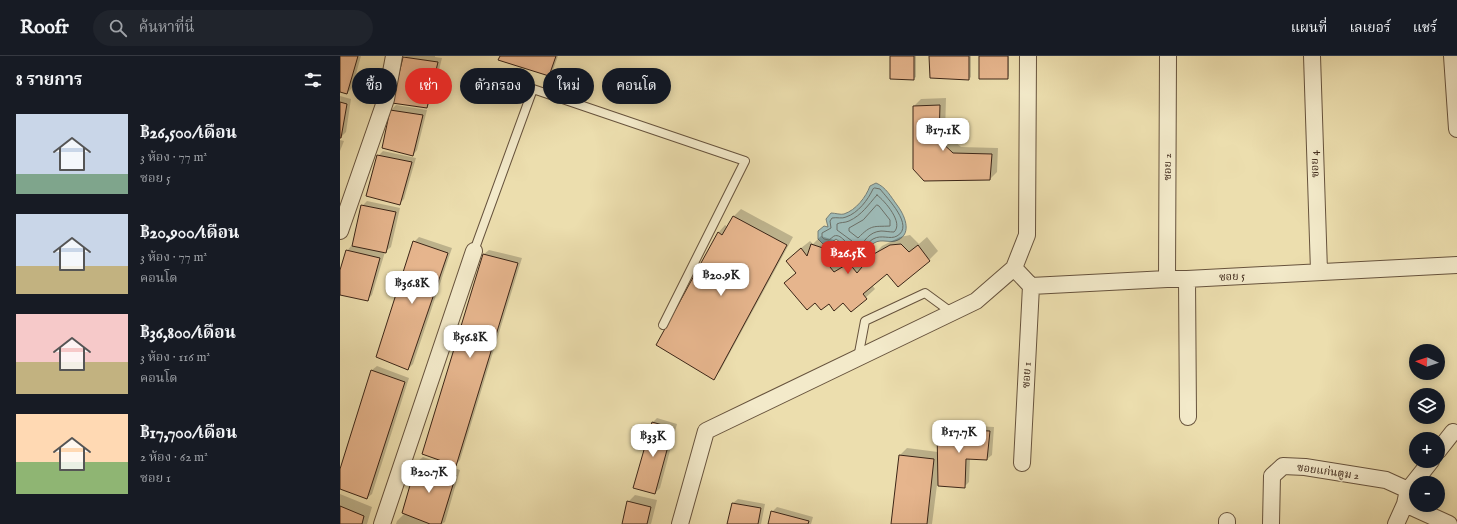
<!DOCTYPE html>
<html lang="th">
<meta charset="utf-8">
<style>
body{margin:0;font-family:"IM FELL English","Noto Serif Thai",serif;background:#20242c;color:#f1f3f6;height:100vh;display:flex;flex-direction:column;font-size:15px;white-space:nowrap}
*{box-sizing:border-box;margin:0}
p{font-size:13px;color:#9ea1a6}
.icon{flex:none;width:22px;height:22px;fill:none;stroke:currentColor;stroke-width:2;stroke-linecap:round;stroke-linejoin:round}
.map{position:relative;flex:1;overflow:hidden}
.side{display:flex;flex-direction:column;background:#171b24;width:340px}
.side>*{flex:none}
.top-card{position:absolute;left:12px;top:12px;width:380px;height:36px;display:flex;gap:8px}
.needle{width:26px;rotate:273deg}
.tools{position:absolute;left:1069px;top:288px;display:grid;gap:8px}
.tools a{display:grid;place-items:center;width:36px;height:36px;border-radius:50%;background:#171b24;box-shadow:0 2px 10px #0003;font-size:20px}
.price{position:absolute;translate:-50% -34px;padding:0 9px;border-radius:8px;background:#fff;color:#222;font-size:13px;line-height:26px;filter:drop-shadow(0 1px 2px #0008)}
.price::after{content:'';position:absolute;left:50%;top:24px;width:12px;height:9px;margin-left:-6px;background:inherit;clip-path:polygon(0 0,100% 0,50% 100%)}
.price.active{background:#d93025;color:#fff}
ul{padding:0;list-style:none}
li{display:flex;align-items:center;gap:12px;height:100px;padding:0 16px}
li span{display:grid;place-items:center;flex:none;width:112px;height:80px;border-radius:0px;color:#555}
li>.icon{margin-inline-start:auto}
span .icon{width:48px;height:48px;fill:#fffc;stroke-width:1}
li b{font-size:17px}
h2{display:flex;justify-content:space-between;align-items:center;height:48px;padding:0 16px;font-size:17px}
.tag{padding:0 14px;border-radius:18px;background:#171b24;box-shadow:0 2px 10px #0003;font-size:14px;line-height:36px}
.tag.active{background:#d93025;color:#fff}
header{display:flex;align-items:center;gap:24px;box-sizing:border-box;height:56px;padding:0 20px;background:#171b24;border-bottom:1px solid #363941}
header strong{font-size:19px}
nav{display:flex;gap:22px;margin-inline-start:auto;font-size:14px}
.search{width:280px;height:36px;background:#20242c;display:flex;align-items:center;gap:10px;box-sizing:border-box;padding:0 14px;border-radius:22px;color:#9ea1a6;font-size:15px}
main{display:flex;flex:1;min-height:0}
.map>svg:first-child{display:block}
.water{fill:#9db9b5;stroke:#767e76}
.shadow{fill:#0003}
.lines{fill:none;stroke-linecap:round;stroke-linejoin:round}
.shore{stroke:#6c6f66;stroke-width:1}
.building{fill:#e6b58d;stroke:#3b2517}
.lane-casing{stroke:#67533d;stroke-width:10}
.street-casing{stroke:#67533d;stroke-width:18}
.lane{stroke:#f3eaca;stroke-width:8}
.street{stroke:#f3eaca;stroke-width:16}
.labels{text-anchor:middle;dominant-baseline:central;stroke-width:3;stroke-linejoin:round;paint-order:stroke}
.street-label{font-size:11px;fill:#3b2517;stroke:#f3eaca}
</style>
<header>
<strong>Roofr</strong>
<div class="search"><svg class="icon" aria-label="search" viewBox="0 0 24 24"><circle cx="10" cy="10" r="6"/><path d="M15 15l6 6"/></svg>ค้นหาที่นี่</div>
<nav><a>แผนที่</a><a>เลเยอร์</a><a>แชร์</a></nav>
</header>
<main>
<section class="side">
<h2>8 รายการ<svg class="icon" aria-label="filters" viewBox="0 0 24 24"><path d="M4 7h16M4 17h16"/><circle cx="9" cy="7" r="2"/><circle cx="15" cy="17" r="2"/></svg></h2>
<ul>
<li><span style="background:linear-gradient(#c9d6e8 75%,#7fa58c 0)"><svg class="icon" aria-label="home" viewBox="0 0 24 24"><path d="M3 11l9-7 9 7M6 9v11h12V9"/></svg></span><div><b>฿26,500/เดือน</b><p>3 ห้อง · 77 m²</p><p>ซอย 5</p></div></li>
<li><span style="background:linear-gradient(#c9d6e8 65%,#c2b280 0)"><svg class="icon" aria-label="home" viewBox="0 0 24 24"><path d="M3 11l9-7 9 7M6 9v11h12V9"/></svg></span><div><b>฿20,900/เดือน</b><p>3 ห้อง · 77 m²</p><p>คอนโด</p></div></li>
<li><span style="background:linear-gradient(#f6c9c9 60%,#c2b280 0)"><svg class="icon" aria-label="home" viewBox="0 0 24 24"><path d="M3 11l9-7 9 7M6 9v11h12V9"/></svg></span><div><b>฿36,800/เดือน</b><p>3 ห้อง · 116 m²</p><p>คอนโด</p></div></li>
<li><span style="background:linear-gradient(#ffd9b3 60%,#8fb573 0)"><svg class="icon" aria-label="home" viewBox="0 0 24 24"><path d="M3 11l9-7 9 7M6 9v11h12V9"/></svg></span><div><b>฿17,700/เดือน</b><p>2 ห้อง · 62 m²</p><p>ซอย 1</p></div></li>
</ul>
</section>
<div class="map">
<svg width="1117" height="468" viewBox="0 0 1117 468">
<rect width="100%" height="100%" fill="#ecdeae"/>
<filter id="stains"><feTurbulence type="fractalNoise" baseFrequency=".005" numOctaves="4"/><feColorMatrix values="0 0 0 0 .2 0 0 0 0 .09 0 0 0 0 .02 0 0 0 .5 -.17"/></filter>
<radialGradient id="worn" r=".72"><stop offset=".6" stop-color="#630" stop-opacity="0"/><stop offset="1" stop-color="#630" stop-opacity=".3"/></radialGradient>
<path class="water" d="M536,127c10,4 15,14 21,22 7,9 16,28 1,35 -8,4 -16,-2 -24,3 -4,3 -7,11 -10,15l-9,2 -7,-4 -2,-9 -10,-8 -6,5h-7l-5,-5v-8l6,-5 4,1 -2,-8 5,-6c4,0 10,2 13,1 12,-4 22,-17 26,-28z"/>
<path class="shadow" d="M0,0h21l-9,32 -5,5 -7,-2z
M66,0h29v1l7,1 -11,44 -5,5 -22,-49z
M161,0h57l-5,14 -5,5z
M551,0h25v21l-3,2z
M590,0h41v21l-2,2z
M640,0h29v20l-2,2z
M0,40l11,3 -5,33 -5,5z
M606,42l-1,35 16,14 37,1 -1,24 -7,7 -65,1 -11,-74 7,-7z
M56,49l31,5 -10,40 -4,5 -30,-7 8,-38z
M0,84l4,1 -4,10z
M43,95l33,7 -12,41 -5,5 -21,-48z
M27,145l33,7 -9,39 -6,5 -13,43 -5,5 -27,-6v-21l7,-22 4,-5h2l9,-40z
M401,153l52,28 -73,134 -7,7 -56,-33 62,-113 6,-7 3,2 6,-11z
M570,179l9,9 8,-7 11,14 -9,9 -42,13 -15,12 3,4 -24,22 -8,-9 -14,1 -14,-2 -30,-18 12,-11 -1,-20 14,-11 3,3 8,-8 22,7 -5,14 6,7 14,-9 7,9 17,-18 18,-9z
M79,181l33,11 -39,116 -5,5 6,-127z
M149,194l33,8 -62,202 -4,5 -33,-12 61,-199z
M37,310l32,12 -37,116 -5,4 -27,-10v-15l32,-103z
M317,362l20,6 -17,64 -5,5 -3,-70z
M602,368l52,3 -2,28 -5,4 -17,-1 -1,24 -5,5 -27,-2 -5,39h-40l8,-69 7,-7 31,4v-23z
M83,401l37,13 -15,52 -3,2h-46l1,-3 8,-8h-2l15,-52z
M0,438l32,13 -5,17h-27z
M295,439l22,5 -6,24h-28l5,-22z
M398,443l27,5 -4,20h-33l5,-21z
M437,451l36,10 -2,7h-42l3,-12z"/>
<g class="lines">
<path class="shore" d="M535,132l5,1c7,9 35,37 17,47 -7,4 -15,-2 -24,3 -8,4 -7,15 -16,17l-5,-3c-2,-5 -10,-20 -18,-17 0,0 -5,4 -5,4l-5,-1 -2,-2v-4l9,-5 -1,-7 2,-3c5,-1 10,1 14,-1 12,-4 22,-17 27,-28z
M537,139c8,6 27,28 17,37 -5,0 -9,-1 -13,-1 -12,1 -17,10 -22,18l-2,1 -5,-9 -15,-11v-6c3,-2 8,-1 12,-3 13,-6 19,-16 28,-26z
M537,149l2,1 11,14v6c-17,1 -18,-2 -32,12l-9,-7v-3l14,-8z"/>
</g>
<path class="building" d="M0,0h18l-11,38 -7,-2z
M160,0h56l-7,20 -51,-16z
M550,0h24v24l-24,-1z
M589,0h40v24l-39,-2z
M639,0h29v23h-29z
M63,1l35,5 -11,46 -35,-5z
M0,46l7,2 -6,34h-1z
M600,49l-1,35 14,13 39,1 -2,26 -66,1 -11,-12v-63z
M50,54l33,5 -10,41 -31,-8z
M37,99l35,7 -12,43 -34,-9z
M21,149l35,7 -10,41 -34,-7z
M393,160l54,29 -73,135 -58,-35 62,-113 4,3z
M73,185l35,12 -40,117 -32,-13z
M471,188l24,8 -5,15 4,5 15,-9 8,10 15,-18 18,-10 11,-1 8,8 9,-7 12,16 -32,26 -11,-13 -24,20 4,5 -16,13 -8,-9 -9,8 -5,-7 -8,6 -6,-7 -8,7 -23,-27 12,-10 -10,-12 15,-13 6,8z
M6,194l34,8 -12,43 -28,-6v-25z
M143,198l35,9 -62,203 -34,-12z
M31,314l34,12 -38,117 -27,-10v-20z
M312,366l21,6 -18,66 -22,-6z
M597,373l53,2 -3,29 -21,-1 -1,29 -27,-2z
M559,399l35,4 -7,65h-36z
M77,405l39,14 -15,49h-11l-28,-11z
M287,445l24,6 -4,17h-25z
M392,447l29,5 -3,16h-31z
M0,450l24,10 -2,8h-22z
M431,455l38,10 -1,3h-40z"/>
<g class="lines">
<defs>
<path id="lane" d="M134,195l59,-162 212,72 -82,164
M518,302l7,-37 60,-28 26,19"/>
<path id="street" d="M972,0l7,215
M1112,0l5,73
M0,175l46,-132 8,-43
M674,212l17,18 136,-7h20l270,-14
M827,223l1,-223
M847,223l1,138
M1098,395l15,-19
M682,407l9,-177
M1065,448l44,20
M887,465v3
M42,468l92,-273
M340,468l26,-93 270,-130 38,-33 13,-33 1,-179
M931,468l1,-48 11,-10 22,1 81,13 22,10
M1056,468l9,-20 3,-14 23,-29"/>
</defs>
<use href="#lane" class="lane-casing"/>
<use href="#street" class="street-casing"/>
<use href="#lane" class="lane"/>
<use href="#street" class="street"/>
</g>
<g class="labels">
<g class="street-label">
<text transform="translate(975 108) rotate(-92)">ซอย 4</text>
<text transform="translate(828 111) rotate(-90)">ซอย 2</text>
<text transform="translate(892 221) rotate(-3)">ซอย 5</text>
<text transform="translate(687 319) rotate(-87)">ซอย 1</text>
<text transform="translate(988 416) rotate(8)">ซอยแก่นตูม 2</text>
</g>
</g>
<rect width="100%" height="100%" filter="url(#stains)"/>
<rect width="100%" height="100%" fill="url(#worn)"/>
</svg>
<div class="tools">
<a><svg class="needle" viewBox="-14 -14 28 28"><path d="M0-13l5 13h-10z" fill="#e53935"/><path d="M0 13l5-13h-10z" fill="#9ea1a6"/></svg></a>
<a><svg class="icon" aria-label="layers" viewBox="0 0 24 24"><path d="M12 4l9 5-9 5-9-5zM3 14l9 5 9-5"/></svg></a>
<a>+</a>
<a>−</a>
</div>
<b class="price" style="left:603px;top:96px">฿17.1K</b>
<b class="price active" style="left:508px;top:219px">฿26.5K</b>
<b class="price" style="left:381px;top:241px">฿20.9K</b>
<b class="price" style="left:72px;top:249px">฿36.8K</b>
<b class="price" style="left:130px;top:303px">฿56.8K</b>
<b class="price" style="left:619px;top:398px">฿17.7K</b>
<b class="price" style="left:313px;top:402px">฿33K</b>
<b class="price" style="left:89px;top:438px">฿20.7K</b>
<div class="top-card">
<a class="tag">ซื้อ</a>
<a class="tag active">เช่า</a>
<a class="tag">ตัวกรอง</a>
<a class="tag">ใหม่</a>
<a class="tag">คอนโด</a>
</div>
</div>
</main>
